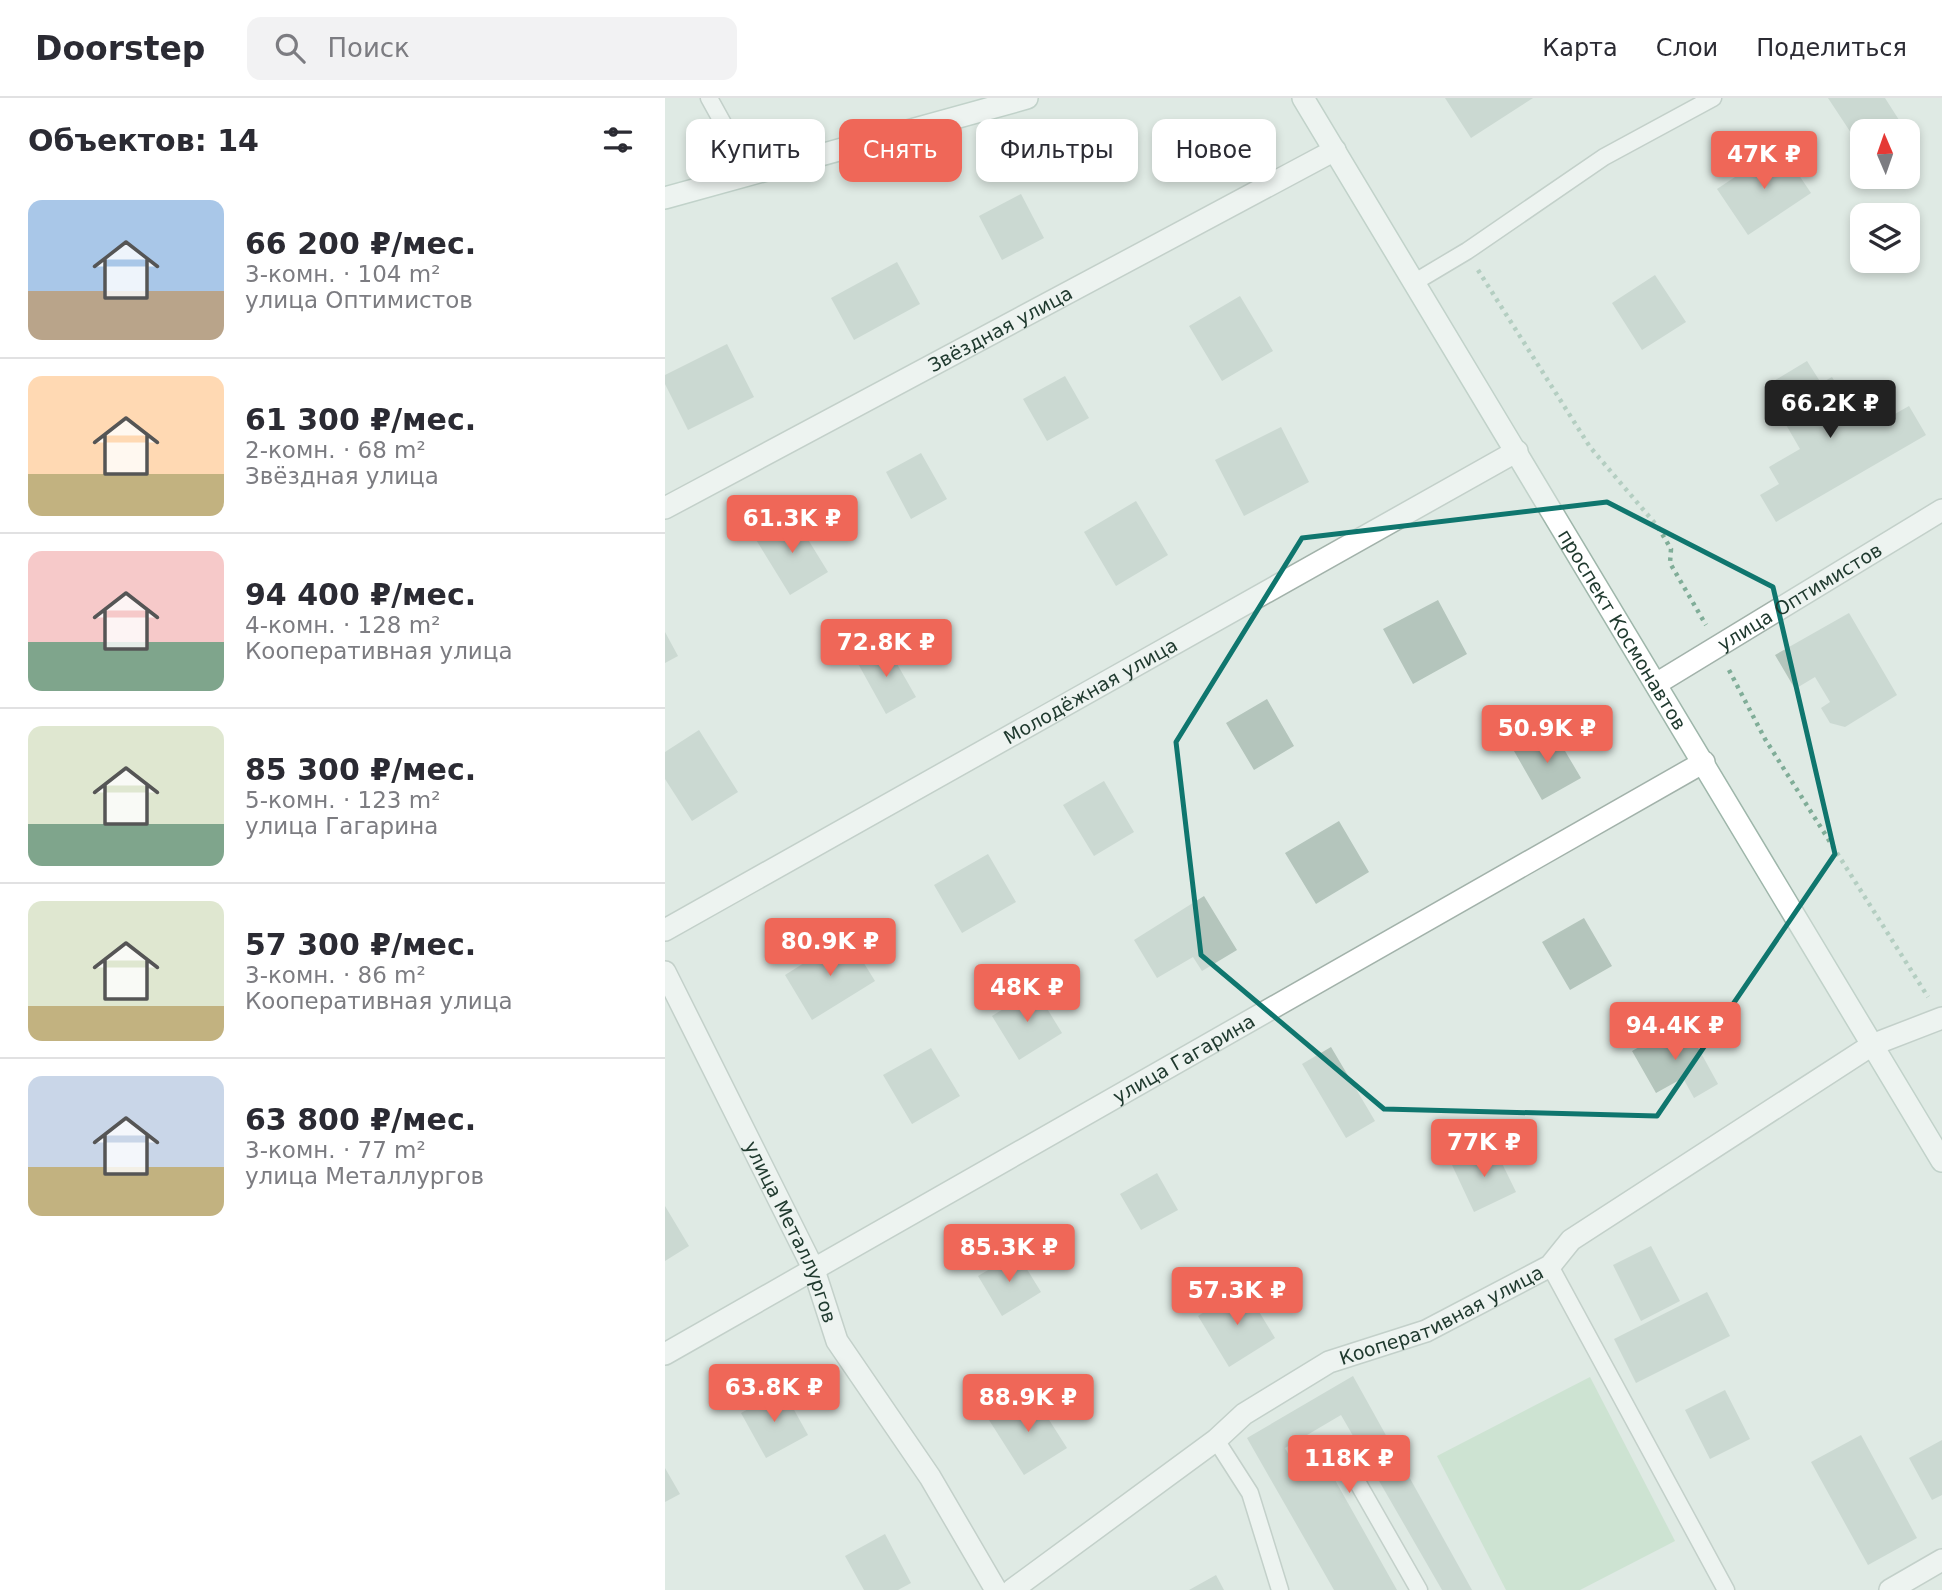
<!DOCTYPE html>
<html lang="ru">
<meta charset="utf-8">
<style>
body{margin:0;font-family:"DejaVu Sans",sans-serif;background:#f2f2f3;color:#2b2b33;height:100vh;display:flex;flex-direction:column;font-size:26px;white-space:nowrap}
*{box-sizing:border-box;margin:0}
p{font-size:23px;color:#7c7c81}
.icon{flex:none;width:38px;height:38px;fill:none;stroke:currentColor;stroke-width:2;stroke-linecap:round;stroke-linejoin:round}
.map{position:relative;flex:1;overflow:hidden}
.drawer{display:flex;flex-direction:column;background:#fff;width:665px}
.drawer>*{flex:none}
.banner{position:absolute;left:21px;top:21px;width:665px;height:63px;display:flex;gap:14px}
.needle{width:46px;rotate:358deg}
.fabs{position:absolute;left:1185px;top:21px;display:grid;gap:14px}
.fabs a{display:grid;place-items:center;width:70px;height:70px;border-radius:14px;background:#fff;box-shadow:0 4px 10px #0003;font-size:35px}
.price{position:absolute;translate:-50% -60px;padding:0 16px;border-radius:7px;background:#ef6758;color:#fff;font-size:23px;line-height:46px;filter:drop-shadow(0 2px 4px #0008)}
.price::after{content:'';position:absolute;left:50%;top:42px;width:21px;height:16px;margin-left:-10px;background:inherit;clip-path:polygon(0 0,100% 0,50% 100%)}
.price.selected{background:#222;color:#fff}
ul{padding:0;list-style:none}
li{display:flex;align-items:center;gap:21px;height:175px;padding:0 28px}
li+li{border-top:2px solid #e1e1e2}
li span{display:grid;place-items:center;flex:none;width:196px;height:140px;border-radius:14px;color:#555}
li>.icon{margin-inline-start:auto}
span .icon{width:84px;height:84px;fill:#fffc;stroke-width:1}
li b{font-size:30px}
h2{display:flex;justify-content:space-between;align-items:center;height:84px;padding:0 28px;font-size:30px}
.pill{padding:0 24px;border-radius:14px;background:#fff;box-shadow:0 4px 10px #0003;font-size:24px;line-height:63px}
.pill.selected{background:#ef6758;color:#fff}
header{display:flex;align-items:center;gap:42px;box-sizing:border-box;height:98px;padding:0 35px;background:#fff;border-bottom:2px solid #e1e1e2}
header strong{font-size:33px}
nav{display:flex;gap:38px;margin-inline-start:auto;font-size:24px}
.search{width:490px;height:63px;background:#f2f2f3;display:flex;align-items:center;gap:18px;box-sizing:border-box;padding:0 24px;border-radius:14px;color:#7c7c81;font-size:26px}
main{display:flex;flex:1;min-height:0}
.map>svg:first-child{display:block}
.green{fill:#b8dbbc}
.building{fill:#b4c5bc}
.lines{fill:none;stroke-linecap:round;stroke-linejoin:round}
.lane-casing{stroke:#a2b2aa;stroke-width:19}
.street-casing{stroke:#a2b2aa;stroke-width:24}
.secondary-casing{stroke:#9eb6aa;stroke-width:24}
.path{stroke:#80ad98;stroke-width:4.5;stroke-dasharray:3.5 5;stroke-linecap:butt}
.lane{stroke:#fff;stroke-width:16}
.street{stroke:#fff;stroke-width:21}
.secondary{stroke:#fff;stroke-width:21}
.marked{fill:none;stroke:#0f766e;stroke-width:5;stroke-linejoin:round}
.labels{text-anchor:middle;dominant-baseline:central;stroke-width:5;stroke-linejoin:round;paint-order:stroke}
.street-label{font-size:19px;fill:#203a2f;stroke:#eff7f2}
</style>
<header>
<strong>Doorstep</strong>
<div class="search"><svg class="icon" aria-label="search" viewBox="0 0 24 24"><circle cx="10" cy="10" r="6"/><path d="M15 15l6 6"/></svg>Поиск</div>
<nav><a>Карта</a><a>Слои</a><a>Поделиться</a></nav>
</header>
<main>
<section class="drawer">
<h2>Объектов: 14<svg class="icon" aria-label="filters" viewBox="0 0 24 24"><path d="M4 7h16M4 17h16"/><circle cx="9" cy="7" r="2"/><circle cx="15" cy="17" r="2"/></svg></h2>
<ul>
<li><span style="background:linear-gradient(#a9c7e8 65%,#b9a48a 0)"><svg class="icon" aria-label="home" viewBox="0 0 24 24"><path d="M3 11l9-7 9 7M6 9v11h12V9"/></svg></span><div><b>66 200 ₽/мес.</b><p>3-комн. · 104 m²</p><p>улица Оптимистов</p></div></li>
<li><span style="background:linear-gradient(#ffd9b3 70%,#c2b280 0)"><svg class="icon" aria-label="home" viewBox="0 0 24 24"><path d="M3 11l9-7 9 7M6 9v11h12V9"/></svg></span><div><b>61 300 ₽/мес.</b><p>2-комн. · 68 m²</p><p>Звёздная улица</p></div></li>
<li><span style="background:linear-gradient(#f6c9c9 65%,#7fa58c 0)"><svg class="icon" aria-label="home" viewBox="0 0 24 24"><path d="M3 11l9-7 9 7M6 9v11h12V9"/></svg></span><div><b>94 400 ₽/мес.</b><p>4-комн. · 128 m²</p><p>Кооперативная улица</p></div></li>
<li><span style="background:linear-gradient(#dfe7d0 70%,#7fa58c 0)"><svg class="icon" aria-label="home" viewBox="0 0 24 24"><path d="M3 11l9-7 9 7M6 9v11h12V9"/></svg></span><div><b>85 300 ₽/мес.</b><p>5-комн. · 123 m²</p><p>улица Гагарина</p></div></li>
<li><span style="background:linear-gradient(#dfe7d0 75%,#c2b280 0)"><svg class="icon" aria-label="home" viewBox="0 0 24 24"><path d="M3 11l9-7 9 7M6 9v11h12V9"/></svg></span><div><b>57 300 ₽/мес.</b><p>3-комн. · 86 m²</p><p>Кооперативная улица</p></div></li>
<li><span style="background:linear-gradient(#c9d6e8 65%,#c2b280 0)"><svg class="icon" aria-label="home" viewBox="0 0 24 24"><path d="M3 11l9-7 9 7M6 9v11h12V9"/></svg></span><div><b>63 800 ₽/мес.</b><p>3-комн. · 77 m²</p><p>улица Металлургов</p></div></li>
</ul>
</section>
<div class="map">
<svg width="1277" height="1492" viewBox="0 0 1277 1492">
<rect width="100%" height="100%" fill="#dfeae4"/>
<path class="green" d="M925,1279l85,164 -95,49h-74l-69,-134z"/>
<path class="building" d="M780,0h88l-62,40z
M1163,0h57l14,22 -18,11h-19v12l-3,2z
M1115,49l31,46 -63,42 -31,-46z
M356,96l23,44 -42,22 -23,-44z
M232,164l23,42 -66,36 -23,-42z
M990,177l31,47 -44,28 -30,-47z
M575,198l33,55 -51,30 -33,-55z
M62,246l27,53 -66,33 -23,-46v-9z
M1142,263l14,22 11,-6 22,37 22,-13 10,18 23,-13 17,29 -150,87 -16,-27 19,-11 -10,-17 31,-18 -23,-40 8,-5 -13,-22z
M400,278l24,42 -42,23 -24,-42z
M616,329l28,55 -65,34 -29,-56z
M256,355l26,46 -36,20 -25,-47z
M471,403l32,54 -52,31 -32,-54z
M128,417l35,57 -38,23 -35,-57z
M773,502l29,54 -54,30 -30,-55z
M1184,515l48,82 -52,32 -15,-4 -9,-15 9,-6 -15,-25 -20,12 -20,-34z
M0,534l13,24 -13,7z
M220,545l31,54 -30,17 -30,-54z
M602,601l27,47 -40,24 -28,-47z
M887,631l29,49 -39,22 -28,-49z
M34,632l39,62 -46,29 -27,-42v-27z
M439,683l30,51 -40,24 -31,-51z
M674,723l30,51 -53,32 -31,-51z
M323,756l28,48 -54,31 -28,-48z
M539,798l33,54 -35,21 -9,-14 -36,21 -23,-38z
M919,820l28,48 -42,24 -28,-48z
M182,838l28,45 -63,39 -27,-45z
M370,891l27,44 -43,27 -27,-44z
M1019,924l34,62 -24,14 -11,-20 -27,15 -24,-42z
M666,949l44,74 -29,17 -44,-74z
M266,950l29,48 -48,28 -29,-49z
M828,1047l23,47 -42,20 -22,-47z
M492,1075l21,37 -37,20 -21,-36z
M0,1108l24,40 -24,15z
M986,1148l29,55 -39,20 -28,-56z
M352,1155l24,39 -39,24 -24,-40z
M579,1189l31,51 -46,29 -31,-51z
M1042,1194l23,44 -94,47 -22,-44z
M688,1278l119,214h-30l-101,-175 -56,33 12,22 25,-13 75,133h-63l-87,-152z
M118,1292l25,45 -42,23 -25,-45z
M1060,1292l25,49 -40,20 -25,-49z
M367,1295l35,55 -43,27 -35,-55z
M1196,1337l56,103 -49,27 -57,-103z
M1277,1342v55l-10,5 -23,-42z
M0,1370l15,26 -15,8z
M220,1436l26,49 -13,7h-34l-19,-34z
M551,1477l8,15h-35z"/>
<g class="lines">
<defs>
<path id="lane" d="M44,0l42,76
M750,184l52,-31 137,-94 109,-59
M885,1168l176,324
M551,1342l34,53 30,97
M674,1352l80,140"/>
<g id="street">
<path id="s1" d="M0,410l670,-358"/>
<path id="s2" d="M991,586l286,-174"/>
<path id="s3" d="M0,832l852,-479"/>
<path id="s4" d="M0,874l149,298 23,71 93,136 66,113"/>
<path id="s5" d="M0,1256l1039,-592"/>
<path id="s6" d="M347,1492l204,-150 28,-26 85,-52 97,-31 124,-65 21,-26 301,-195 70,-27"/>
<path d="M1225,1492l52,-30"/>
</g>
<g id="secondary">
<path id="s7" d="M638,0l639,1063"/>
<path d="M0,100l362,-100"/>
</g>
</defs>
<use href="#lane" class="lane-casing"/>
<use href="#street" class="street-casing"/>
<use href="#secondary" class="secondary-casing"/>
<path class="path" d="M813,172l112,177 68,80 13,22 -1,14 36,62
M1064,572l36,69 163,258"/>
<use href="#lane" class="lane"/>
<use href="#street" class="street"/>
<use href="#secondary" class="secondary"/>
</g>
<path d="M0 0H1277V1492H0ZM942,404l166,85 62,267 -178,262 -273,-7 -183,-154 -25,-213 126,-204z" fill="#dfeae4" fill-opacity=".55" fill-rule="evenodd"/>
<path class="marked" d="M942,404l166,85 62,267 -178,262 -273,-7 -183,-154 -25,-213 126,-204z"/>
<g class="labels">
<g class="street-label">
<text stroke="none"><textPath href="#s1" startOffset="380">Звёздная улица</textPath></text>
<text stroke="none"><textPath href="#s2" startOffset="168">улица Оптимистов</textPath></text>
<text stroke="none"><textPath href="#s7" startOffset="620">проспект Космонавтов</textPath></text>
<text stroke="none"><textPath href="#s3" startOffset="488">Молодёжная улица</textPath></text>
<text stroke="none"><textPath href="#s5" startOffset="597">улица Гагарина</textPath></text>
<text stroke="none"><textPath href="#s4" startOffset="289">улица Металлургов</textPath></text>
<text stroke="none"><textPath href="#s6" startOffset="513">Кооперативная улица</textPath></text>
</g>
</g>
</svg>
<div class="fabs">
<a><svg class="needle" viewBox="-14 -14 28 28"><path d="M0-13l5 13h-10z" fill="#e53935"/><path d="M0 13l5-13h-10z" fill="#7c7c81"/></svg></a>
<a><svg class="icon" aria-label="layers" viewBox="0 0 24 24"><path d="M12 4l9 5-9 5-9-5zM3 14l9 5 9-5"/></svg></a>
</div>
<b class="price" style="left:1099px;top:93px">47K ₽</b>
<b class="price selected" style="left:1165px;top:342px">66.2K ₽</b>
<b class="price" style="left:127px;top:457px">61.3K ₽</b>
<b class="price" style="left:221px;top:581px">72.8K ₽</b>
<b class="price" style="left:882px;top:667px">50.9K ₽</b>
<b class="price" style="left:165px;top:880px">80.9K ₽</b>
<b class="price" style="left:362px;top:926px">48K ₽</b>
<b class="price" style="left:1010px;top:964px">94.4K ₽</b>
<b class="price" style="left:819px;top:1081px">77K ₽</b>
<b class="price" style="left:344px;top:1186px">85.3K ₽</b>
<b class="price" style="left:572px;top:1229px">57.3K ₽</b>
<b class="price" style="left:109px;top:1326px">63.8K ₽</b>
<b class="price" style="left:363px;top:1336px">88.9K ₽</b>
<b class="price" style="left:684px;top:1397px">118K ₽</b>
<div class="banner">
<a class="pill">Купить</a>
<a class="pill selected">Снять</a>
<a class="pill">Фильтры</a>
<a class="pill">Новое</a>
</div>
</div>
</main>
